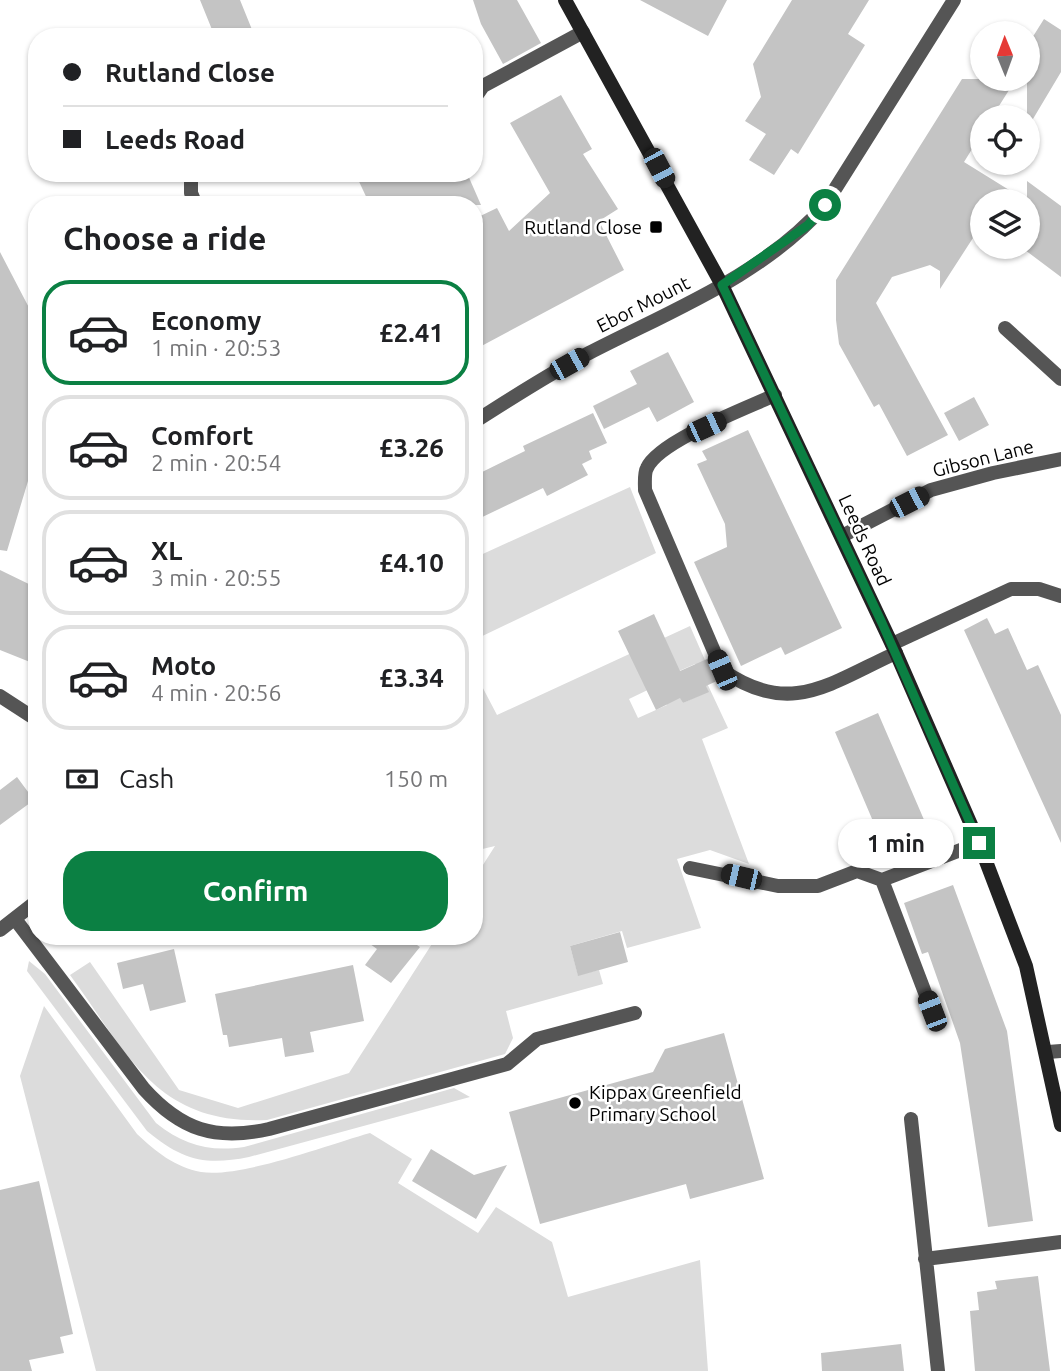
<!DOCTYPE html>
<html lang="en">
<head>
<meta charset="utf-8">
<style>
  :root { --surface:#fff; --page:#f2f2f2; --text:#202124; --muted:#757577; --line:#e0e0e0; --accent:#0b8043 }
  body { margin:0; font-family:Ubuntu,sans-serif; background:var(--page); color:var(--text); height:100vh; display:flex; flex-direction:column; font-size:26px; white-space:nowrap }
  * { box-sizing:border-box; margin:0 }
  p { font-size:23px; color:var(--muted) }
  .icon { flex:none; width:38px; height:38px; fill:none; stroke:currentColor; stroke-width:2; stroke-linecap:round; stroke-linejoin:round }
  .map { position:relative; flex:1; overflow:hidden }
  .details { position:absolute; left:28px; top:196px; width:455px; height:749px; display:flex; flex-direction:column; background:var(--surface); border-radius:28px; box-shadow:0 2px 5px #0004 }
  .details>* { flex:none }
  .banner { position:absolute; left:28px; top:28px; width:455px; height:154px; border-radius:28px; box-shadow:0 2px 5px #0004; display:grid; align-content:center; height:154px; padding:0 35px; background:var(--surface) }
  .needle { width:46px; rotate:359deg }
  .buttons { position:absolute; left:970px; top:21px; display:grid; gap:14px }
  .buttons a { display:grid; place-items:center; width:70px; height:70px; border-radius:50%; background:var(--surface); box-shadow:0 2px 5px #0004; font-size:35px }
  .end { position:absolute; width:32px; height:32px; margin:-16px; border:9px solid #0b8043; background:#fff; box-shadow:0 0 0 4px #fff }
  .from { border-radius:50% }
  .bubble { position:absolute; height:49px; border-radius:24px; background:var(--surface); box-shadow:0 2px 5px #0004; font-size:23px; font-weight:700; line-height:49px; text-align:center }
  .car { position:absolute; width:21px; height:42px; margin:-21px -10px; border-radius:9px; box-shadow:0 0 5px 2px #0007; background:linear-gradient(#222 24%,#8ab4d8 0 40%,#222 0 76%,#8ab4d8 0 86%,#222 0) }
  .banner b { display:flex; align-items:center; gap:24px; height:66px; font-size:26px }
  .banner b+b { border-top:2px solid var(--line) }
  .banner i { width:18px; height:18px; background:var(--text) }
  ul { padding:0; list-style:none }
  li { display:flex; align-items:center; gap:21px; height:105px; margin:0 14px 10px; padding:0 21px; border:4px solid var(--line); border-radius:28px }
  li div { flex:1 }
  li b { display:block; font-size:26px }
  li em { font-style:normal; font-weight:700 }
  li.current { border-color:var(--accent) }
  li>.icon { width:63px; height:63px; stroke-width:1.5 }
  h2 { padding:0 35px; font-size:32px; line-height:84px }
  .pay { display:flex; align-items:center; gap:18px; height:77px; padding:0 35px; font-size:26px }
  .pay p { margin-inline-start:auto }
  .button { display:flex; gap:14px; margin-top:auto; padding:14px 35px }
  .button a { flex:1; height:80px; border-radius:28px; background:var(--accent); color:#fff; font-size:28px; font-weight:700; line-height:80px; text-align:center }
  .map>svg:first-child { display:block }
  .green { fill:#dcdcdc; fill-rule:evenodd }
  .building { fill:#c4c4c4 }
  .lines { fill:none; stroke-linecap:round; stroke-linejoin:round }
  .service { stroke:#555; stroke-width:14 }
  .minor { stroke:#555; stroke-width:14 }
  .secondary { stroke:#222; stroke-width:14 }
  .route { stroke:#0b8043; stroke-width:9 }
  .poi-dot { fill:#000; stroke:#fff; stroke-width:2.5 }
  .labels { text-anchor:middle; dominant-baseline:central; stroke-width:5; stroke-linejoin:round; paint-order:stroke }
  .poi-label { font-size:19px; fill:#000; stroke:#fff; text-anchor:end }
  .street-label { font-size:19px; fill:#000; stroke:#fff }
</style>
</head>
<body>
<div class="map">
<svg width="1061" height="1371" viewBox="0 0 1061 1371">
  <rect width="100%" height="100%" fill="#fff"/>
  <path class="green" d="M630,487L656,553L474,640V558Z
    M690,626L712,676L706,681L728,728L702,739L749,864L710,850L677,859L701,928L627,948L622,931L570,946L578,975L599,970L603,984L506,1011L513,1038L505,1054L267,1120C156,1125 128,1054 70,975L90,962L179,1090L238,1108L349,1073L437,936H474V879L495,846L474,851V671L497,715ZM695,664L708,691L683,703L670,675ZM658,685L667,705L638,718L629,699Z
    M29,961L45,974L156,1123C184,1145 208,1152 244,1147L454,1088L470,1097L249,1157C205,1166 182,1160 147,1131L27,971Z
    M44,1006L137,1134C156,1152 175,1167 201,1172C242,1178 327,1145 370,1133L412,1159L398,1183L478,1233L496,1207L552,1242L568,1297L700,1260L708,1371H96L20,1076Z"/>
  <path class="building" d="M200,0H240L255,37H215Z
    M473,0H517L541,43L503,64L481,24Z
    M640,0H727L708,36Z
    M792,0H869L848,34L865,45L798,154L791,149L774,175L749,160L766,134L745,121L761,97L753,64Z
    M1044,19L1061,30V72L1027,129V46Z
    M962,79H1016L992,117H982V133L964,162L1027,201V181L1061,206V277L1021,247H1027V201H982V224L940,289V271L930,265L892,277L876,303L948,435L907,456L879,404L874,407L839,344L836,320V280Z
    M561,95L592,149L583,154L618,209L599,221L624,270L474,350V219L497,208L509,231L550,193L510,123Z
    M355,173H467L481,205H370Z
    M0,252L37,323V484L28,481L7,551L0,550Z
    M668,352L694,402L657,422L649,407L604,429L593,406L637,384L630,371Z
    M974,397L989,425L959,441L944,413Z
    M593,413L607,443L589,451L592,459L582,464L588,475L547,496L543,488L474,521V476L525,451L523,446Z
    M748,430L842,628L785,655L781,647L741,666L694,562L727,547L725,524L697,464L707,460L702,451Z
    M0,570L37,588V645L30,662L0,650Z
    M654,614L680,671L707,659L719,680L706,686L709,692L683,703L680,698L656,710L618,631Z
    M987,618L995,634L1008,628L1027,670L1038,665L1061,715V843L964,630Z
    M878,713L931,836L887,854L835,732Z
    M17,777L34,800L0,825V790Z
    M953,885L1007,1031L1033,1221L988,1227L960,1043L928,952L922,954L904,903Z
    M620,932L628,962L578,976L570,946Z
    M359,936H423L417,945L420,947L391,983L365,965L377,949Z
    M174,949L186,1002L150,1011L143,984L123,989L117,963Z
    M353,965L364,1021L310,1032L314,1052L285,1057L282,1038L229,1047L227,1035H223L215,994Z
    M724,1033L764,1179L690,1199L686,1184L540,1224L509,1112L653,1072L665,1049Z
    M431,1149L474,1175L507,1165L476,1219L412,1181Z
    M39,1181L73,1334L60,1337L64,1353L29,1360L32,1371H0V1190Z
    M1038,1276L1050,1371H975L970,1311L979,1310L977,1292L997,1289L995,1281Z
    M901,1344L904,1371H822L821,1353Z"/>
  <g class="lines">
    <path class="service" d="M474,99L483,86L583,32
      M1005,328L1061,379
      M775,395C747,408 659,441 647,468C644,473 645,483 645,490L722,670C790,718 830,683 896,653
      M892,644L1011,589H1039L1061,596
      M690,868L778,886H818L857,871L882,880L932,1011
      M882,880L979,843
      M15,919L144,1089C181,1130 215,1141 269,1129L507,1064L537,1039L635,1013
      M911,1119L938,1371
      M925,1259L1061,1242"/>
    <path class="minor" d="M191,173V193L196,205
      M474,422C512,398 550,373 589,353C670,311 764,275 825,205L954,0
      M842,536L931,490L993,473L1061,459
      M0,696L37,720
      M0,930L37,901
      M1048,1052L1061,1051"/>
    <path class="secondary" d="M565,0L722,285L896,653L979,843L1026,966L1061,1125"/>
  </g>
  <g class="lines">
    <path class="route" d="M825,205L808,225L722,285L882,623L979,843"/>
  </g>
  <g class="poi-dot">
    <rect x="649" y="220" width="14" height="14" rx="3.5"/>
    <circle cx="575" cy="1103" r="7"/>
  </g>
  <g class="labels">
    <g class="poi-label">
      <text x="642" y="227">Rutland Close</text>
      <text x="589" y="1092" text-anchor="start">Kippax Greenfield<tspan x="589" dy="22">Primary School</tspan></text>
    </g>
    <g class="street-label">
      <text transform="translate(643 304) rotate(-27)">Ebor Mount</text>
      <text transform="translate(983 458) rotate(-14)">Gibson Lane</text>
      <text transform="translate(865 540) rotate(65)">Leeds Road</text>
    </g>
  </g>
</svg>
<div class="buttons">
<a><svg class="needle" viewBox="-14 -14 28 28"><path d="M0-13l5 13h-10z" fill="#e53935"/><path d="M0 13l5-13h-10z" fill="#757577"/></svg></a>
<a><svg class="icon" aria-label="locate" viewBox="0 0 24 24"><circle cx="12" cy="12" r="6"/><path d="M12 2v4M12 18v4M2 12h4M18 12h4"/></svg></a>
<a><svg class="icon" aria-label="layers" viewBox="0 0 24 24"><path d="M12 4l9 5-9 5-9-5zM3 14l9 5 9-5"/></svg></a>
</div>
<i class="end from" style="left:825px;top:205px"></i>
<i class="end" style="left:979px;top:843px"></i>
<div class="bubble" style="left:838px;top:819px;width:116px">1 min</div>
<i class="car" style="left:659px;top:168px;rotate:152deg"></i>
<i class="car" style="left:569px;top:364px;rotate:61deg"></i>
<i class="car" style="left:706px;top:427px;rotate:65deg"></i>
<i class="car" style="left:909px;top:502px;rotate:63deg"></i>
<i class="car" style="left:722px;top:670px;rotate:337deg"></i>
<i class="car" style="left:741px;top:877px;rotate:283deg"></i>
<i class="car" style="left:932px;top:1011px;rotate:339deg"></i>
<div class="banner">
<b><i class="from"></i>Rutland Close</b>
<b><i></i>Leeds Road</b>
</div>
<section class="details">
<h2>Choose a ride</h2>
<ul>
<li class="current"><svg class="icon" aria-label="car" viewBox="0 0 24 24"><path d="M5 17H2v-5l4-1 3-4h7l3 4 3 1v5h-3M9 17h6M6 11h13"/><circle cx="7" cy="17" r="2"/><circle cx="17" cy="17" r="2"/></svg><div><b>Economy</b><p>1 min · 20:53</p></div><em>£2.41</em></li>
<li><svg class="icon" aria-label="car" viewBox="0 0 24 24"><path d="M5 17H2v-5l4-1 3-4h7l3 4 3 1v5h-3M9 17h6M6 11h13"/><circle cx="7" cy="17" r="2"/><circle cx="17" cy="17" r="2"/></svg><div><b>Comfort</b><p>2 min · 20:54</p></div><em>£3.26</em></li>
<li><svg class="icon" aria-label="car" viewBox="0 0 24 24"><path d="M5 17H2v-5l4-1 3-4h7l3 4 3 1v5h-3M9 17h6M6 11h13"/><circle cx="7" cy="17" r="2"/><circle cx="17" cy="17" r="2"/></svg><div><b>XL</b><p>3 min · 20:55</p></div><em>£4.10</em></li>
<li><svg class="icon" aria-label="car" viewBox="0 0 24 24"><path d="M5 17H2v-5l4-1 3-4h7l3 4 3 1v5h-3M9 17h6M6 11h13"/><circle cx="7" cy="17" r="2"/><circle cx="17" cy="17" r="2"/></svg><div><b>Moto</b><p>4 min · 20:56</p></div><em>£3.34</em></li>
</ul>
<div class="pay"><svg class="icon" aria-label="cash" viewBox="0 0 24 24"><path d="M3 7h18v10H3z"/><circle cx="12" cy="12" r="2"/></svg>Cash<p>150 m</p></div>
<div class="button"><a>Confirm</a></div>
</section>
</div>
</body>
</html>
